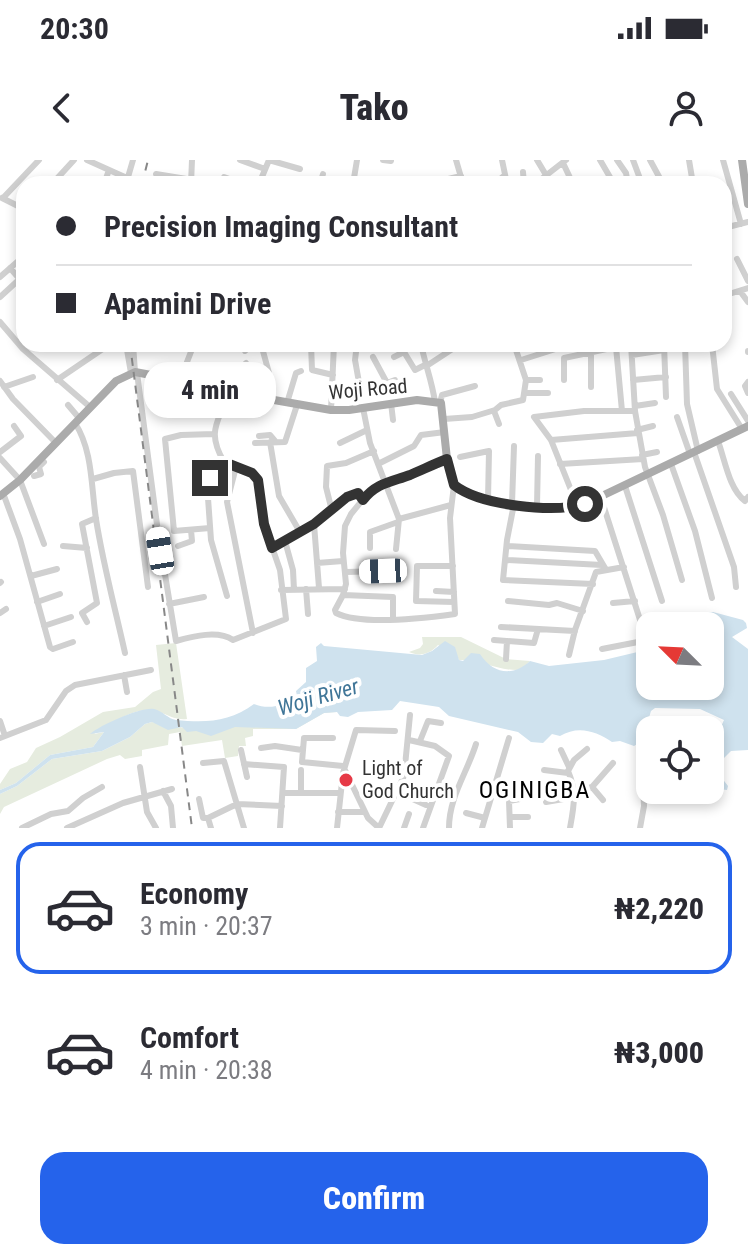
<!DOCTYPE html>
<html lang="en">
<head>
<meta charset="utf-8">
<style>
  :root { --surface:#fff; --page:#f2f2f3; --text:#2b2b33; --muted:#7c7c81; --line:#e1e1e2; --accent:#2563eb }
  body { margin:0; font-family:"Roboto Condensed",sans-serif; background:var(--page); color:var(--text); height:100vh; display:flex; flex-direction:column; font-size:30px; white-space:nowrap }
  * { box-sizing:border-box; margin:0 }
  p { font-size:26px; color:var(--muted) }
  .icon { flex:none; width:44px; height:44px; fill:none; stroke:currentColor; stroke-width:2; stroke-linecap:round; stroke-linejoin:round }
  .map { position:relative; height:668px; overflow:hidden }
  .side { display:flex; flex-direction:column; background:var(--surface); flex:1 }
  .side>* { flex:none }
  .banner { position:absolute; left:16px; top:16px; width:716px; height:176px; border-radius:24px; box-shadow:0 4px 12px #0003; display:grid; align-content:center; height:176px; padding:0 40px; background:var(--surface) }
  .needle { width:52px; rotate:294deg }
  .buttons { position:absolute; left:636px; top:452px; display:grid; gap:16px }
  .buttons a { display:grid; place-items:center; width:88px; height:88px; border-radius:16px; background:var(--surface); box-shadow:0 4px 12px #0003; font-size:40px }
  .end { position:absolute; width:36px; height:36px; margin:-18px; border:10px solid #333; background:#fff; box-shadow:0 0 0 4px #fff }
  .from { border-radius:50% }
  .bubble { position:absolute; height:56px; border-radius:24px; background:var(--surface); box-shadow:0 4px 12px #0003; font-size:26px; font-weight:800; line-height:56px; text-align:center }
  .car { position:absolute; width:24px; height:48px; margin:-24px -12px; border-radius:10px; box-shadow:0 0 6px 2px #0007; background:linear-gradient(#fff 24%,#345 0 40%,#fff 0 76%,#345 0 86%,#fff 0) }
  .banner b { display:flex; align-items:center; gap:28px; height:76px; font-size:30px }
  .banner b+b { border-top:2px solid var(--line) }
  .banner i { width:20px; height:20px; background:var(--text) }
  ul { padding:14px 0 0; list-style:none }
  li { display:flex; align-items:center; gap:24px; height:132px; margin:0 16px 12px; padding:0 24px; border:4px solid transparent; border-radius:24px }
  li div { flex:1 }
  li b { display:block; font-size:30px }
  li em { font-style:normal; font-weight:800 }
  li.selected { border-color:var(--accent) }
  li>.icon { width:72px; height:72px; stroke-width:1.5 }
  .primary-button { display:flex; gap:16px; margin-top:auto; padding:16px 40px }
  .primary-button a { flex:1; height:92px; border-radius:24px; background:var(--accent); color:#fff; font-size:32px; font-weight:800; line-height:92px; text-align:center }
  .status { display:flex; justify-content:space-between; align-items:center; height:56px; padding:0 40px; background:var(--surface); direction:ltr }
  .status svg { height:22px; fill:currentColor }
  header { display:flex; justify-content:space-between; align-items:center; height:104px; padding:0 40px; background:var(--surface); font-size:36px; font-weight:800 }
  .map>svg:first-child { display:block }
  .green { fill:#e6ecdf }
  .water { fill:#cfe2ee }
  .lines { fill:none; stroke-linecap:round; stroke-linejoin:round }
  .minor { stroke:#d0d0d0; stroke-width:6 }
  .major { stroke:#ababab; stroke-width:8 }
  .rail { stroke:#888; stroke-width:2; stroke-dasharray:8 6; stroke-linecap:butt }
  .route { stroke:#333; stroke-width:10 }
  .poi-dot { fill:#e63946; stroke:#fff; stroke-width:3 }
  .labels { text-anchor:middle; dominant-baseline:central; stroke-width:8; stroke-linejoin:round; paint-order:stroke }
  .street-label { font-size:20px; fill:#333; stroke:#fff }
  .poi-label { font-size:20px; fill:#333; stroke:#fff; text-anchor:start }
  .water-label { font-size:22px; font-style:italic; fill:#3f7597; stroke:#fff }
  .quarter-label { font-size:24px; letter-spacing:2px; fill:#000; stroke:#fff }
</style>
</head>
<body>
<div class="status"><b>20:30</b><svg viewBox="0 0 49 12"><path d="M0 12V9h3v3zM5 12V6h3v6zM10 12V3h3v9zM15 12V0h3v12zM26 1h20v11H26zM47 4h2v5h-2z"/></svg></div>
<header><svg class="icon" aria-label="back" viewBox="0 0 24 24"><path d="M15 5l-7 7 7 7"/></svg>Tako<svg class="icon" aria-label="person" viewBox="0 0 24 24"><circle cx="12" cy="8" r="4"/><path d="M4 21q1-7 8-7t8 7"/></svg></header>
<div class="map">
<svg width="748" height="668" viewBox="0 0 748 668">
  <rect width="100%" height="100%" fill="#fff"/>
  <path class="green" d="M422,477H461L506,499L530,501L520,510C498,511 479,499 459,500L457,496L438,485C430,494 420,497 409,492L420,488L423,484Z
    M176,483L187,559C171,561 163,550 149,550C132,549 108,565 94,574L104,572L93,587L50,595L16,623L0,630V624L10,609L27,602L36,588L60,577L103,552L135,547L153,532L161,529L156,485Z
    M308,551L337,552L324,553L296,569H253V576L245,578L246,586H239L238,596L225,598L222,580L182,586L180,572L169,574L168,585L142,590V596L125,599L120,595L107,599L4,647L0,654V634L17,626L52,599L102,591L130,577L145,564L152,562L175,567L219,569Z"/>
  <path class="water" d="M693,452H713L743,460L746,463L747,468L732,477L748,489V590L731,591L723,599L721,617L728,626L727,630L719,629L715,580L724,560L700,549L655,548L651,551L642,581L634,586L620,581L612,582C596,571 578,565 560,576L552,574L543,583L531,582L518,572L449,556L439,547L400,541L392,550L358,552L348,557L340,556L337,552L324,553L296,569L235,567L211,576L196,571L187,572L182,567L168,570L152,562L145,564L130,577L102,591L52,599L17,626L0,634V630L16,623L50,595L93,587L104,572L90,574C101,565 140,547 154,549C163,551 168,559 176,560C206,563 230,562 254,544C269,550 284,546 297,536L296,531L306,522V508L317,501L316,487L321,483L324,486L422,495L432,491L445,481L455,487L459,500L463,501L471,493L480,494C493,514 513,517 530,501L549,506L604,500L650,489V526H710V466H667L671,461Z"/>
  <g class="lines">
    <path class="minor" d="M87,0L127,18
      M240,0L265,9
      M383,0L391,1
      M456,0L463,24
      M502,0L507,24
      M537,0L546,15
      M600,0L614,24
      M617,0L626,13L628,24
      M633,0L642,24
      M650,0L663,24
      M689,0L693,24
      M723,0L741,64
      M563,3L573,24
      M523,12L524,24
      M156,14L217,24
      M224,17L243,24
      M425,20L440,21L461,16
      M261,21L273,24
      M52,24L74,0
      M104,24L109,10
      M126,24L133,0
      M191,24L192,0
      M259,24L269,0L300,9
      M320,24L323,14
      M353,24L357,0
      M494,24L505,15
      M535,24L566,0
      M2,38L24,49
      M3,38L39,0
      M724,68L748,62
      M737,99L748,121
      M10,108L24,124
      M0,117L24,96
      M724,124L729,134L748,128
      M740,131L748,142
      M0,137L24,115
      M0,162L23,189L90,247
      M126,184L131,213
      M133,184L135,212
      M242,184L245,191
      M311,184L312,210L333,215
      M357,184L355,200L360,228
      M421,184C425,204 432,221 435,242
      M631,184L635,251L645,307L663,355L682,420
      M664,184L666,237
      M685,184L687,244L698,291
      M712,184L717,229L742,269
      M133,185L151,187L162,185
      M616,187L622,251
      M591,191V227
      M748,192V191
      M632,195L664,190
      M373,197L387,223L395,220
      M394,197L404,192L415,210L427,204
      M521,200L565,186
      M246,203L254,217
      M428,205L460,184
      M137,213L158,372L176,481C194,476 218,470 233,480L286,459L280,410L264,364L257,318L252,313L224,302C203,266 224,259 229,226
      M57,220L110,184
      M180,220L194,184
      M526,220H540
      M564,220V198L616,187
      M633,220L666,217
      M0,221L13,239L56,283
      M748,222L745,226L748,233
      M199,224L196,238L220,253
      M4,227L33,217
      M238,230L252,218L269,213L261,184
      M525,233H548
      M731,234L748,261
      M287,243L296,213L301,211
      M391,243L393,260
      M440,243L442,235L475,226
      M68,245L79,258
      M635,246L655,243
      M363,248L370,283L399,359
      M331,250L334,184
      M494,251L499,264
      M677,257L690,294
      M444,259L472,257L495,250L501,245L523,240L526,220L514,184
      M75,263C93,291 91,327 96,359C103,404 115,448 125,493
      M637,270L653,266
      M259,276L270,275L275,281
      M551,280L638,273
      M718,281C725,300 729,329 745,341L748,337
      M270,282L279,336L300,372
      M255,283L285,282L297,245
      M340,283L367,270
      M0,292L21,276L14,266
      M694,292L734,407L736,427
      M642,295L657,292
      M460,297L489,291L488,340
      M0,298L20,320L44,384
      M447,299L412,314L385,322L369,332L351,354L345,366L343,393L346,424L343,435L335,450L336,453C362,466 426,458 455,454L450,358L454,325
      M224,302L207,324L211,380L227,436
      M378,304L414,286L421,275L445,272
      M560,304L643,299
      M671,304L695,371L712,438
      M236,307L227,342L253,473
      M34,316L41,314L39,307L44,302
      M93,319L114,313L133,311L148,427
      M625,326L662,441
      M3,333L20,379L50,487L53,489L73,482
      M601,338L642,466L644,485
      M512,344L514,286
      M514,344L507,380L503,420L593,424
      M537,346L538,296
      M573,347L571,330L551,280L534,257L584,251H635
      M332,351L326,327L327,306L346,303L374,291
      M399,359L451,345
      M314,364L319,428
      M210,368L174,371L165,279L181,275L214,274
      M285,381L293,410L294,430
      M63,386L87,388
      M178,386L192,381L191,370
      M508,386L595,391L605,408
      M272,388L314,364L347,337L358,333L363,340
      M370,388V372L398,362
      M396,389L399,359
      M507,400L602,405
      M317,403L343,401
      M453,406H417L416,441L454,442
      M346,412L383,411
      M31,416L57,409
      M0,423L1,422
      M306,429L308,454
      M281,430L345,429
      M436,431L454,432
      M343,435L393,437V458
      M508,441L549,445L557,443L583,451
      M37,442L60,434
      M613,443L635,441
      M169,444L204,437
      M0,453L6,449
      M87,462L82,453L97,443L82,364L96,358
      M44,466L71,457
      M501,467L575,471
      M494,480L534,483L538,469
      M602,489L643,481
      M569,495L575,470L596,412L624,407
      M506,499L507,481
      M124,515L127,532
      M0,561L5,576
      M0,578L46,560L66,531L75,525L151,510
      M333,578H304L302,602L343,606L368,658L379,668
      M409,580L435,586L449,596L423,668
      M420,581L428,561L441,563
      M261,588L275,586L302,590
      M241,590L247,617
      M561,590L569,607
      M203,603L224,601L244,668
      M244,604L284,607L280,668
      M140,607L147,652L156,668
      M544,610L568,613
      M592,627L603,640
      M163,631L171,646L173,668
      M397,632L426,645
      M575,632L592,627L613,603
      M283,633H340
      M301,633V610
      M199,639L203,658H208L211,668
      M546,642L575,637
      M338,652H365
      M466,653L485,658
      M510,657H528
      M208,658L237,644L282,646
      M22,668L51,654L68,651L83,638L102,627
      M67,668L123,643L172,629
      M337,668L343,613L356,570L395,571
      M379,668L404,616L410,555
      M404,668L409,654
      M449,668C449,637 467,613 476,584
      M482,668L509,578
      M510,668L509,641L520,639L526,628
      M570,668C574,646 577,632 568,611L574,600L587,589
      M640,668L644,646L643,625"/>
    <path class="major" d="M742,0L748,44
      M0,336L20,320L116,221L135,212L199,224L221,223L257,237L331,250H349L417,240L441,243L447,299L454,325C481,346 553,353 585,344L748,266"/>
    <path class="rail" d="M142,24L148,0
      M130,184L192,668"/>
  </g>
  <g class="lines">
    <path class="route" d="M210,318L224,302L252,313L258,320L264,364L272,388L314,364L347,337L358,333L363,340C376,323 391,322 410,315C422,310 434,304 447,299L454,325C481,346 553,353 585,344"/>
  </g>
  <circle class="poi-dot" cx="346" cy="620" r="8"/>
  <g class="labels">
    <g class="street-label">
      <text transform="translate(368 229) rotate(-5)">Woji Road</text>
    </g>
    <g class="poi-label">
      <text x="362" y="608">Light of<tspan x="362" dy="23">God Church</tspan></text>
    </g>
    <g class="water-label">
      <text transform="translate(318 537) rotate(-16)">Woji River</text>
    </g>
    <g class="quarter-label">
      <text x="535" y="630">OGINIGBA</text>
    </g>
  </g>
</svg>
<div class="buttons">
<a><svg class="needle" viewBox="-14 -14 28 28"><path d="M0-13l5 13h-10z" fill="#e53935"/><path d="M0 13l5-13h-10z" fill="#7c7c81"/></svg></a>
<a><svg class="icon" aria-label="locate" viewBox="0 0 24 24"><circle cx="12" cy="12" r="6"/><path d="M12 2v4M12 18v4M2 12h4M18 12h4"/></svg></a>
</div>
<i class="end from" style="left:585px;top:344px"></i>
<i class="end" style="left:210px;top:318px"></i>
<div class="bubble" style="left:144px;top:202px;width:132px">4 min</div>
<i class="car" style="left:160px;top:391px;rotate:351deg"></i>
<i class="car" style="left:383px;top:411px;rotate:268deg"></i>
<div class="banner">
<b><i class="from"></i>Precision Imaging Consultant</b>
<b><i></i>Apamini Drive</b>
</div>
</div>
<section class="side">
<ul>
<li class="selected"><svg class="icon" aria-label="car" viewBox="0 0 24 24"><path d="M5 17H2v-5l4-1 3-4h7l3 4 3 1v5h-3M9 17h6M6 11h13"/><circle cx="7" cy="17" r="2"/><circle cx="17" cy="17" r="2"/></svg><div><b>Economy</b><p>3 min · 20:37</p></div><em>₦2,220</em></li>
<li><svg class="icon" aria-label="car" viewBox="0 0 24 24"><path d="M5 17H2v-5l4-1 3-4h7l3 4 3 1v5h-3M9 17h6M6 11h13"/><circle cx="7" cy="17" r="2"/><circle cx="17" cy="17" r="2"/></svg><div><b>Comfort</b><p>4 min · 20:38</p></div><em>₦3,000</em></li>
</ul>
<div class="primary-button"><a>Confirm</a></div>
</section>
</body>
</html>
